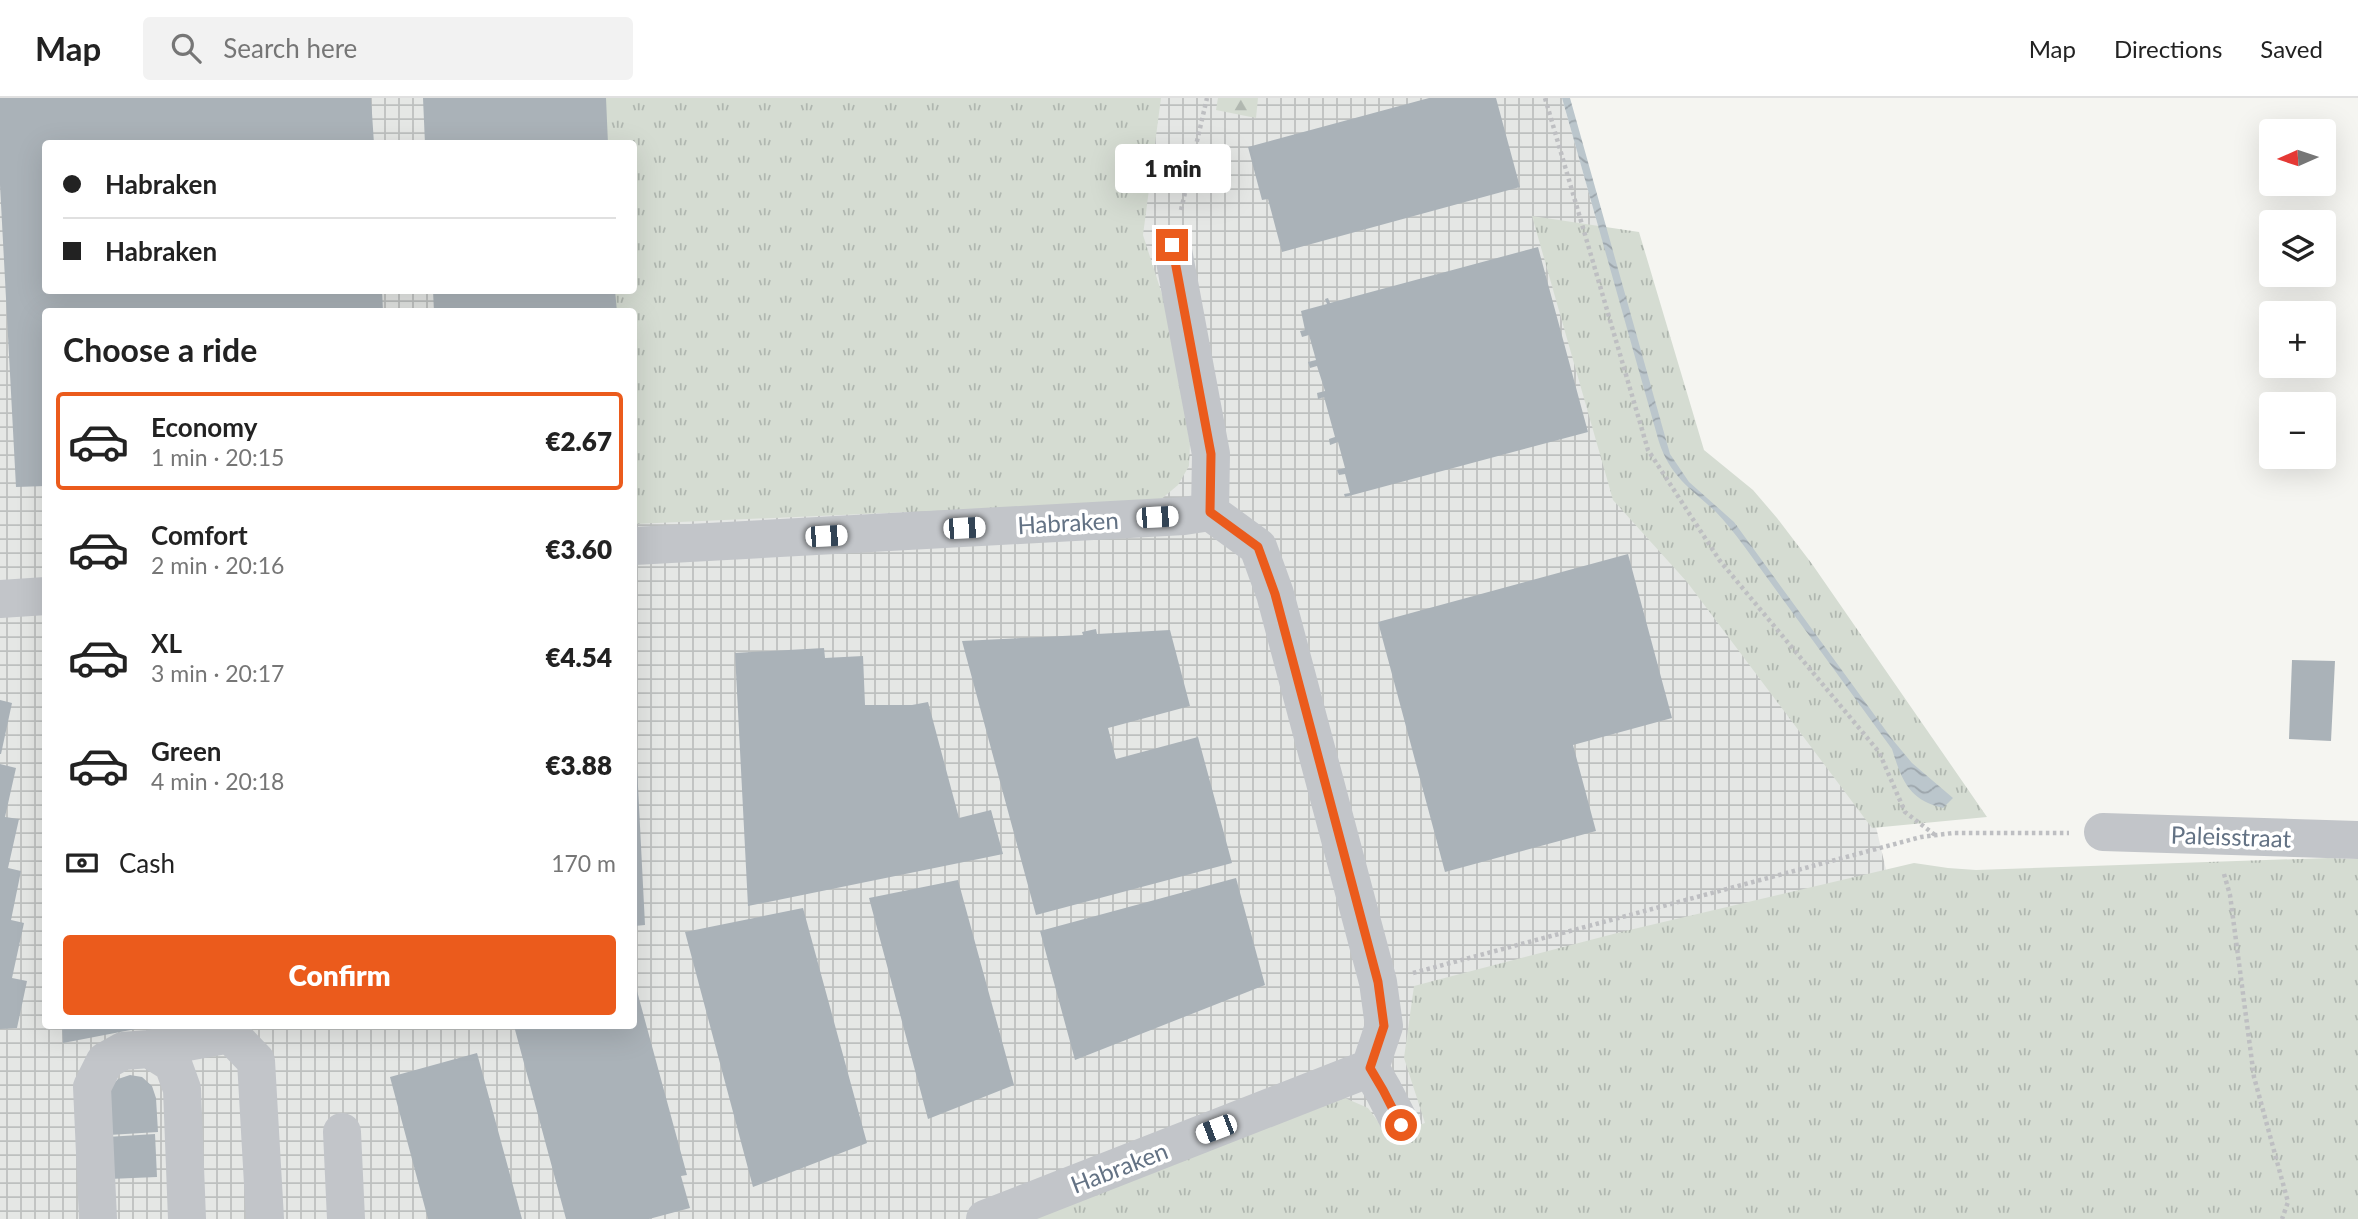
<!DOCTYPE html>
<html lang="en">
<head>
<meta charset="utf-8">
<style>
  :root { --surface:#fff; --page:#f2f2f2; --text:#222; --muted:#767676; --line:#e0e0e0; --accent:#eb5b1c }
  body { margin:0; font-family:Lato,sans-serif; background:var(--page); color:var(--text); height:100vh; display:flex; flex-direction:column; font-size:26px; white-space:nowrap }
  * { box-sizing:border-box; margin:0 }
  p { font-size:23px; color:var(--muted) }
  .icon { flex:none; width:38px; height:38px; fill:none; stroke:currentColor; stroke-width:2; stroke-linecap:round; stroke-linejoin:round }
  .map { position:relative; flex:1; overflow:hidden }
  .sheet { position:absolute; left:42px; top:210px; width:595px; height:721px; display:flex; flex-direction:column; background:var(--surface); border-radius:7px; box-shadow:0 7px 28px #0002 }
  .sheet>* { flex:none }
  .guide { position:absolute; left:42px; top:42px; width:595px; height:154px; border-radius:7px; box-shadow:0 7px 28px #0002; display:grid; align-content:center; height:154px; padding:0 21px; background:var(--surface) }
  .needle { width:46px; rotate:267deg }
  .buttons { position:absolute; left:2259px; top:21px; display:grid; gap:14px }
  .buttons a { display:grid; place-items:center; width:77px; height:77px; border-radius:7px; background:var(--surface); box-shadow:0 7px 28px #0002; font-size:35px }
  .end { position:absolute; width:32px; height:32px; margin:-16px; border:9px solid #eb5b1c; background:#fff; box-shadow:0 0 0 4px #fff }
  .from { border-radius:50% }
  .bubble { position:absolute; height:49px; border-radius:7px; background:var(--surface); box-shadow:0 7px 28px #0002; font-size:23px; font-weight:800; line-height:49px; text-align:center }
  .car { position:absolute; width:21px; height:42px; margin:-21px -10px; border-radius:9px; box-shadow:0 0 5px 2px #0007; background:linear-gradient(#fff 24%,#345 0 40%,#fff 0 76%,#345 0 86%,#fff 0) }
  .guide b { display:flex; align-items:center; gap:24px; height:66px; font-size:26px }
  .guide b+b { border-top:2px solid var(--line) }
  .guide i { width:18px; height:18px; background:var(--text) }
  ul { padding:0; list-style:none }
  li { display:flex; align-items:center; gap:21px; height:98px; margin:0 14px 10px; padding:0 7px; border:4px solid transparent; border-radius:7px }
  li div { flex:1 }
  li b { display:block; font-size:26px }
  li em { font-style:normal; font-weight:800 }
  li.current { border-color:var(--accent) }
  li>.icon { width:63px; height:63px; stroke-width:1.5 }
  h2 { padding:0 21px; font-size:32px; line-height:84px }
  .pay { display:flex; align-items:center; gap:18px; height:77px; padding:0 21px; font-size:26px }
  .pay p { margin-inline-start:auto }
  .action { display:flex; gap:14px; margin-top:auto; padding:14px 21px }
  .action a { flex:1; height:80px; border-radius:7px; background:var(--accent); color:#fff; font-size:28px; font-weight:800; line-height:80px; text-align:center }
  header { display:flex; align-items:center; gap:42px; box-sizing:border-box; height:98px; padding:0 35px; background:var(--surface); border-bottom:2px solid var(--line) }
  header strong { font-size:33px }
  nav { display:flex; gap:38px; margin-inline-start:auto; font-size:24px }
  .search { width:490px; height:63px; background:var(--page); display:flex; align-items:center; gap:18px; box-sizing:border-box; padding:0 24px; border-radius:7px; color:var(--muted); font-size:26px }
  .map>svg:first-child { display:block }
  .industrial { fill:url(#industrial-grid); fill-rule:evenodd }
  .grass { fill:url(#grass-tufts) }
  .forest { fill:url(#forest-firs) }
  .water { fill:url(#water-waves) }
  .building { fill:#aab2b8 }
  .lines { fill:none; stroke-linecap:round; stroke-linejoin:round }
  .path { stroke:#bebfc2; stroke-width:4.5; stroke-dasharray:3.5 3.5; stroke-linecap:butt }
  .minor { stroke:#c2c5c9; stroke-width:38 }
  .route { stroke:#eb5b1c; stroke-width:9 }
  .labels { text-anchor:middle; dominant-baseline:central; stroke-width:7; stroke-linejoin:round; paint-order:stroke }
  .street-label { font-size:24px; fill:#637284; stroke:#fff }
</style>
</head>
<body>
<header>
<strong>Map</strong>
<div class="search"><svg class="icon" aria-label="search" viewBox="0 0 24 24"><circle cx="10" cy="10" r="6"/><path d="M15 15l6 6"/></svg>Search here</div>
<nav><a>Map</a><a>Directions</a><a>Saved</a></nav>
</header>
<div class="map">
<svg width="2358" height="1121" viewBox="0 0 2358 1121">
  <defs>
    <pattern id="industrial-grid" width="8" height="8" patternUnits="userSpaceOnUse" patternTransform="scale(1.75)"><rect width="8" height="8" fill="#e5e7e5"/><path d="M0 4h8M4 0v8" fill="none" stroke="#bdc0bf"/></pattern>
    <pattern id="grass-tufts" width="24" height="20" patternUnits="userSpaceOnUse" patternTransform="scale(1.75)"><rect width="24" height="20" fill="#d5dcd2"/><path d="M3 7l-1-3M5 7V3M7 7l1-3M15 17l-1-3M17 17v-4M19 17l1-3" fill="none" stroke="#b0b7b0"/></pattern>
    <pattern id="forest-firs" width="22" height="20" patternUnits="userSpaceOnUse" patternTransform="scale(1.75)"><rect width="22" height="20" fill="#d5dcd2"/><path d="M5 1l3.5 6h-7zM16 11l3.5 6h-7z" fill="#b0b7b0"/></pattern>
    <pattern id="water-waves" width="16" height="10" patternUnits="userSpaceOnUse" patternTransform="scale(1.75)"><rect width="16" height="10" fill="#bbc6cc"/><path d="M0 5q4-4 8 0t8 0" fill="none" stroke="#9ca5ab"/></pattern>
  </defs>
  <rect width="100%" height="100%" fill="#f5f5f1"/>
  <path class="industrial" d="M0,0H1562L1663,356L1856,643L1945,1025L1641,1121H0ZM46,46H634V192H46ZM46,214H634V928H46Z"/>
  <path class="grass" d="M593,0H1161L1143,137L1168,215L1190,346L1189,368L1178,387L1159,403L634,426V214L612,213L610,193L634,192V46L597,45Z
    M1532,118L1639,134L1704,352L1753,392L1777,420L1812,466L1987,719L1872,730L1687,484L1613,402Z
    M2328,760L2358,761V1121H1028L1345,1000L1368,1010L1388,1037L1425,1025L1404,960L1414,888L1621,834L1914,765L1948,770L1976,772Z"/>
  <path class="forest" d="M1218,0H1258L1256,20L1216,12Z"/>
  <path class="water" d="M1562,0H1570L1670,356L1689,384L1734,424L1892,641L1912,665L1953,700L1943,710C1909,702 1902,683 1892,651L1744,448C1735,436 1726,424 1715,413C1690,390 1670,378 1659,344Z"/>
  <path class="building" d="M0,0H371L374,46H46V192H382L383,214H46V388L16,389L0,87Z
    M423,0H606L608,46H425Z
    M1429,0H1496L1520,89L1282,154L1268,101L1262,102L1248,49Z
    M1538,149L1588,334L1345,399L1344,396L1350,395L1345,376L1339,377L1337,372L1345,370L1338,344L1330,347L1329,341L1335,339L1324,299L1318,301L1317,295L1325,293L1317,268L1310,270L1308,264L1316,262L1309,237L1302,239L1300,233L1305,232L1301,213L1327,206L1325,201L1328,200L1330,205Z
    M433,192H615L617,214H434Z
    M1628,456L1672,620L1573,647L1596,733L1445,774L1378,524Z
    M1096,531L1097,536L1170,532L1190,608L1108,630L1116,661L1198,639L1232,765L1036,817L962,543L1083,537L1082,534Z
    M824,550L825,560L863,558L865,607H912L928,604L959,720L991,712L1003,756L748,808L735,555Z
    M2292,562L2335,563L2331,643L2289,641Z
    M0,602L12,605L1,656H0Z
    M634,649H636L645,827L634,828Z
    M0,666L16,670L5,719L19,721L8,770L21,773L11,822L24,825L12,880L27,883L17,930L0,931Z
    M1236,780L1265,887L1075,962L1040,833Z
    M958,782L1014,987L928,1021L869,800Z
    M803,810L867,1045L753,1089L685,834Z
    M634,882L687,1077L681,1078L690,1110L649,1121H566L514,928H634Z
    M62,928H146V929L63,945Z
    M477,955L522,1121H428L390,979Z
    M130,977L142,979L152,988L156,1000L158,1034L109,1037L110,990L118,981Z
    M155,1036L157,1079L109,1081L107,1039Z"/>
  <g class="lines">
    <path class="path" d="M1545,0L1648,352L1720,463L1879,654L1905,714L1935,737
      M1181,112L1207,0
      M2224,776L2230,797L2254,979L2288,1104L2282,1121
      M1413,875L1921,739L1953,735H2069"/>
    <path class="minor" d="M1172,147L1211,356L1210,414
      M634,448L1184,418L1210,414L1258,449L1275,496L1378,884L1384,928L1370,970L985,1121
      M0,501L46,498
      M2103,734L2358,742
      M149,951L173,966L182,991L187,1121
      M1370,970L1383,992L1401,1027
      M342,1034L346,1121
      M98,1121L92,989L105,963L123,953L149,951L230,936L256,963L265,1121"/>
  </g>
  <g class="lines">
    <path class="route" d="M1172,147L1211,356L1210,414L1258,449L1275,496L1378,884L1384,928L1370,970L1383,992L1401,1027"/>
  </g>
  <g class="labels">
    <g class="street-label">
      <text transform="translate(1068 424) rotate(-3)">Habraken</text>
      <text transform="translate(2231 738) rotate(2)">Paleisstraat</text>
      <text transform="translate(1119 1069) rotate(-21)">Habraken</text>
    </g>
  </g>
</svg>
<div class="buttons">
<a><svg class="needle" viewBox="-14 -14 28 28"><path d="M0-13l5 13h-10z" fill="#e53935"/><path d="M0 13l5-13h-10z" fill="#767676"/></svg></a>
<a><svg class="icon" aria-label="layers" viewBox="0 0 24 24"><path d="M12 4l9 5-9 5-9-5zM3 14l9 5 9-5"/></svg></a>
<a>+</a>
<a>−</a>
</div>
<i class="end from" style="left:1401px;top:1027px"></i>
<i class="end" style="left:1172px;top:147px"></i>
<div class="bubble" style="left:1115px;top:46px;width:116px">1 min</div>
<i class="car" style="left:1157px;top:419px;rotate:87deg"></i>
<i class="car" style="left:964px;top:430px;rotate:87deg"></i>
<i class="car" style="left:826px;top:438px;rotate:87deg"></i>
<i class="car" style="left:1216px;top:1031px;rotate:249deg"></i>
<div class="guide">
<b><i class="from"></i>Habraken</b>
<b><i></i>Habraken</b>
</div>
<section class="sheet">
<h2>Choose a ride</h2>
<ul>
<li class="current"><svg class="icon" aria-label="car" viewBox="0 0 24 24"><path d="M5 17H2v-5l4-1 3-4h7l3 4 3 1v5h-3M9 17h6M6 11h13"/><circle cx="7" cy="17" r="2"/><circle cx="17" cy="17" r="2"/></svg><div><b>Economy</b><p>1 min · 20:15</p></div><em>€2.67</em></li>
<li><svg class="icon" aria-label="car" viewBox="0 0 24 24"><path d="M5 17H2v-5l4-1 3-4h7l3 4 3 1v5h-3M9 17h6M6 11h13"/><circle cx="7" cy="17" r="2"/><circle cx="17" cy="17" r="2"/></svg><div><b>Comfort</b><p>2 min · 20:16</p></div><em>€3.60</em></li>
<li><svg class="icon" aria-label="car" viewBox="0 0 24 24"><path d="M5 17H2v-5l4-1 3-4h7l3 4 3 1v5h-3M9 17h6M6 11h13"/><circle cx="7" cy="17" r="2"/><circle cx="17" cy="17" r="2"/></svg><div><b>XL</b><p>3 min · 20:17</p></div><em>€4.54</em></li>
<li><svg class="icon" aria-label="car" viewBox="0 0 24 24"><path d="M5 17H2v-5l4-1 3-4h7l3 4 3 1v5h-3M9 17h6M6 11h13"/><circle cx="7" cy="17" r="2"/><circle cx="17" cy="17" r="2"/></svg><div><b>Green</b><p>4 min · 20:18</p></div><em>€3.88</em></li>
</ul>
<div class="pay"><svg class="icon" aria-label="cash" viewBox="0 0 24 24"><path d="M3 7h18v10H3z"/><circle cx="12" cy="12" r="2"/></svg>Cash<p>170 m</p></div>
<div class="action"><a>Confirm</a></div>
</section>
</div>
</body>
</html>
